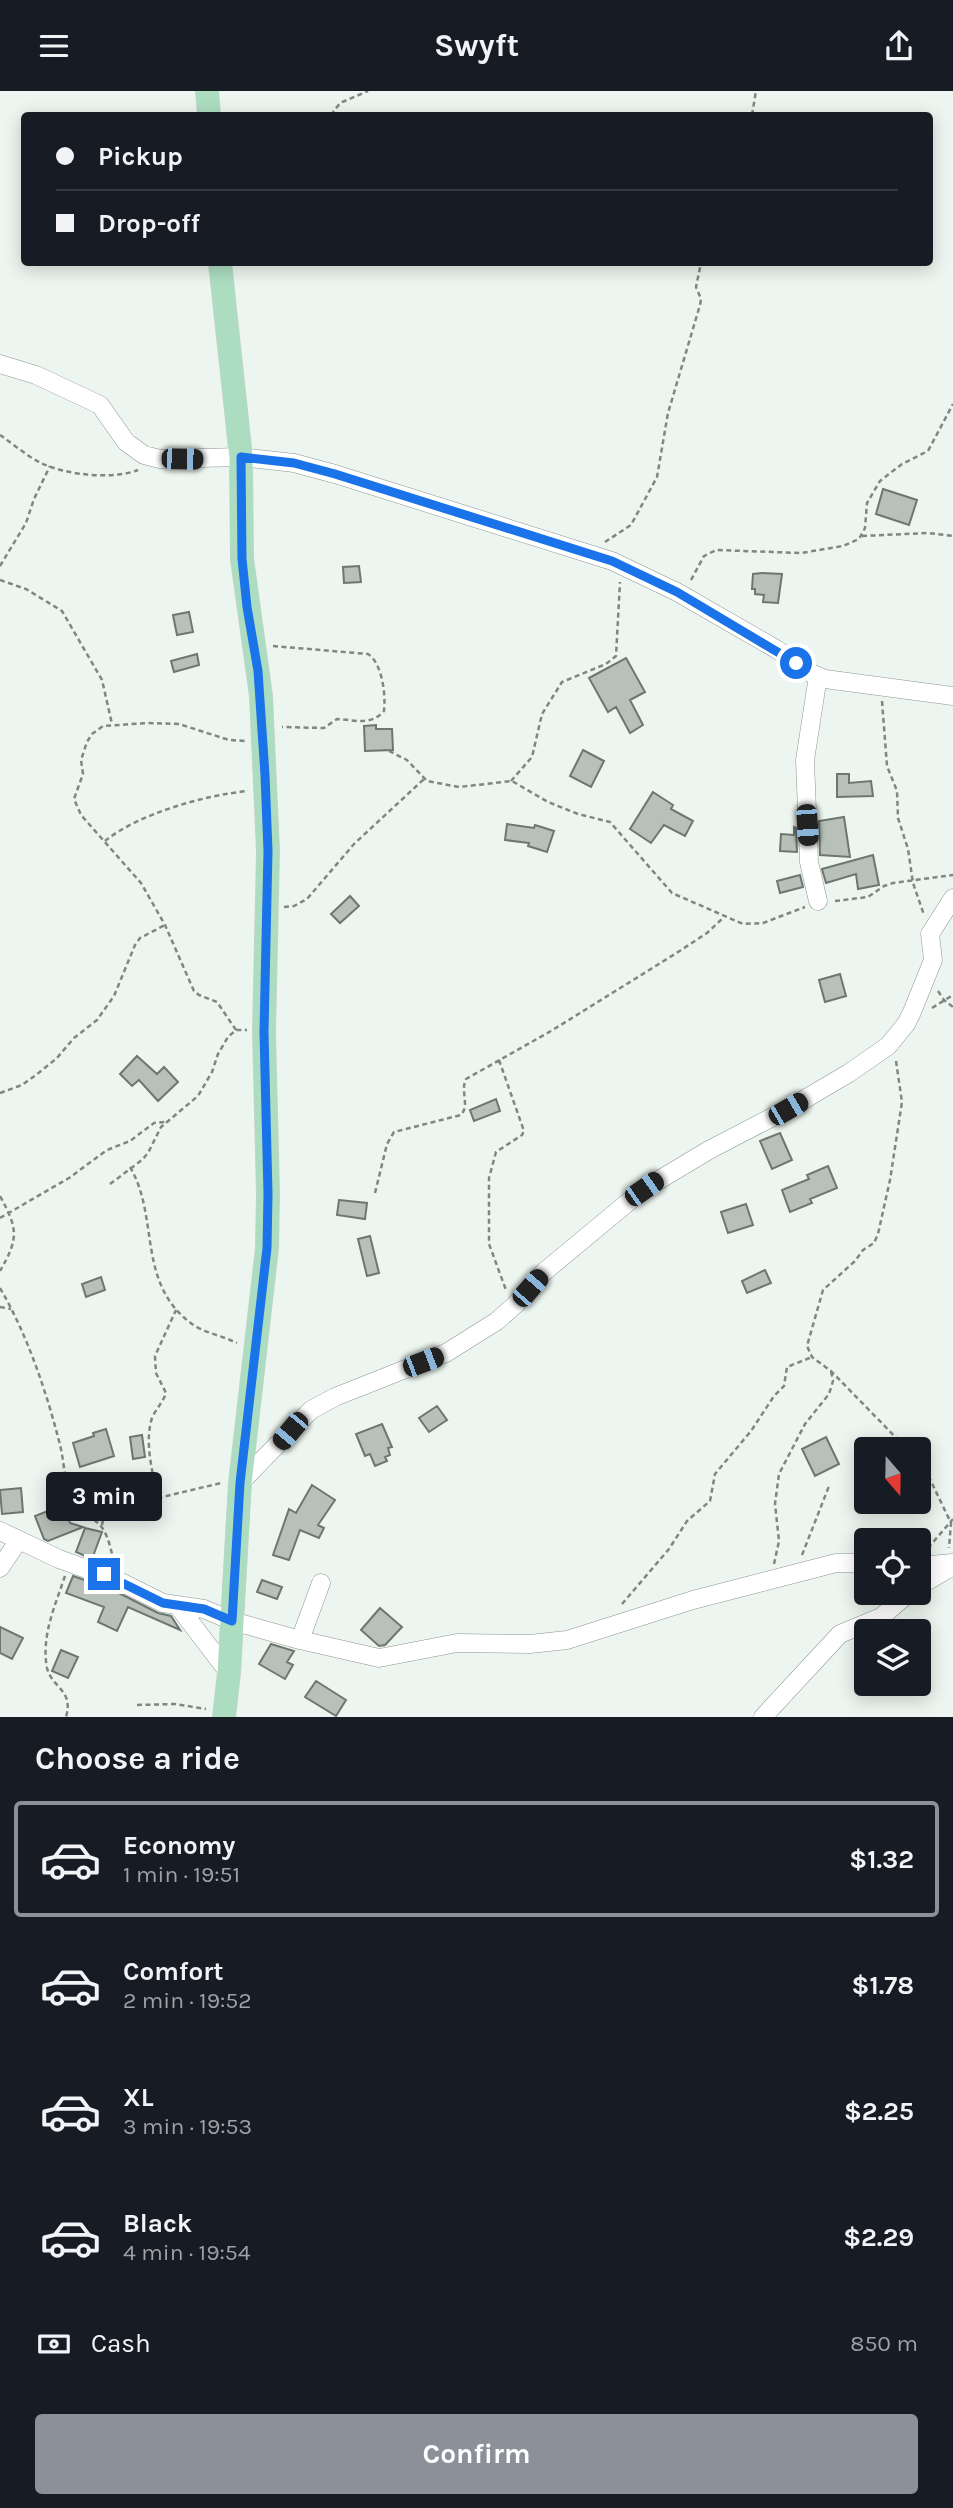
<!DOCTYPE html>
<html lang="en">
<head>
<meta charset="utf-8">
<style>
  :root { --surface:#171b24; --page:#242831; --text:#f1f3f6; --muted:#9ea1a6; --line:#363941; --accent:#8c9099 }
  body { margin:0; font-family:Karla,sans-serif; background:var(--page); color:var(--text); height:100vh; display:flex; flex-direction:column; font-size:26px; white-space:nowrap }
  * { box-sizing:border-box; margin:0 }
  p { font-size:23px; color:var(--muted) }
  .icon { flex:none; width:38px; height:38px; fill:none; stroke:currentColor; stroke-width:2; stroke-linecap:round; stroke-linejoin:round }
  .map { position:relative; height:1626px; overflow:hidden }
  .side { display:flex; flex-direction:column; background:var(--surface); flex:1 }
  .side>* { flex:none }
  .top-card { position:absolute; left:21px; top:21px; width:912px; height:154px; border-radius:7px; box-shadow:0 4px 18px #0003; display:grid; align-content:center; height:154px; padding:0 35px; background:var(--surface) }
  .needle { width:46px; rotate:160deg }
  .controls { position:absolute; left:854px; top:1346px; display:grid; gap:14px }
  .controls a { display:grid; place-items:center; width:77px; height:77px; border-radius:7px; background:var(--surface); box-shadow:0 4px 18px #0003; font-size:35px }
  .end { position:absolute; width:32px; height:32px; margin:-16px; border:9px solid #1a73e8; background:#fff; box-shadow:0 0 0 4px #fff }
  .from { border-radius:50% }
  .bubble { position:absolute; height:49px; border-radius:7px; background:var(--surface); box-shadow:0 4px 18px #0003; font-size:23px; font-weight:700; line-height:49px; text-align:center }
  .car { position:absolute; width:21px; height:42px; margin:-21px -10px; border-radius:9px; box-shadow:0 0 5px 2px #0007; background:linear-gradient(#222 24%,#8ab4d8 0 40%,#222 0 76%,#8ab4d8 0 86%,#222 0) }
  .top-card b { display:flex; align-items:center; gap:24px; height:66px; font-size:26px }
  .top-card b+b { border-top:2px solid var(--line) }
  .top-card i { width:18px; height:18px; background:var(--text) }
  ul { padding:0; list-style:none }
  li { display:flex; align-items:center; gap:21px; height:116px; margin:0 14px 10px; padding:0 21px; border:4px solid transparent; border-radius:7px }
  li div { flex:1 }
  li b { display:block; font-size:26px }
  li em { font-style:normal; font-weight:700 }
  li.on { border-color:var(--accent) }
  li>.icon { width:63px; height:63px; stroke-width:1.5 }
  h2 { padding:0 35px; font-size:32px; line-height:84px }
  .pay { display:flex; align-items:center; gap:18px; height:77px; padding:0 35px; font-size:26px }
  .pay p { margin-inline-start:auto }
  .button { display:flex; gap:14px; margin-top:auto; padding:14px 35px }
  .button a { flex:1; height:80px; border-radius:7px; background:var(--accent); color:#fff; font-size:28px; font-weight:700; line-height:80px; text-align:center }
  header { display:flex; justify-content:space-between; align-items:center; height:91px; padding:0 35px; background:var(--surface); font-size:32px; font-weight:700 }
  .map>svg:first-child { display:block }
  .building { fill:#b8c0ba; stroke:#6e7670; stroke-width:2 }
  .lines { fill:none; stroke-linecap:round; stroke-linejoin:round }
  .minor-casing { stroke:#8e9690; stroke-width:19 }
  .major-casing { stroke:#d1d2d2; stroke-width:24 }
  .path { stroke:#808682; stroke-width:2.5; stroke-dasharray:5 3.5; stroke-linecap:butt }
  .minor { stroke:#fff; stroke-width:18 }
  .major { stroke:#adddc0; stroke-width:23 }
  .route { stroke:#1a73e8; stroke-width:9 }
</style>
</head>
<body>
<header><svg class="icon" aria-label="menu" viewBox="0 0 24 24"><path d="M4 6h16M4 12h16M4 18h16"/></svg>Swyft<svg class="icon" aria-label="share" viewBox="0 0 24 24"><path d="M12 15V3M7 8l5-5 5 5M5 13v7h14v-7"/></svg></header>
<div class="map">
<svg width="953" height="1626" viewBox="0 0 953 1626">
  <rect width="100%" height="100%" fill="#ecf5ef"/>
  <path class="building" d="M883,398L917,409L909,434L876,423Z
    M359,475L361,491L344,492L343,476Z
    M762,482L782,483L778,512L763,511L764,504L755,503V498H752L753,483Z
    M189,521L193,541L177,544L173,524Z
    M197,563L199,574L174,581L171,570Z
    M626,567L645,601L630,609L643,634L630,642L616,616L608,621L589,587Z
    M376,634V638H392L393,659L365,660L364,635Z
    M583,659L604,670L591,696L570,685Z
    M837,683H849V692L871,690L873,705L837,706Z
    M653,701L673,714L671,718L693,730L685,745L664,734L651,752L630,738Z
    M844,726L850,766L820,764L819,730Z
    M507,733L534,737L535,734L554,740L547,761L528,755L529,752L505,749Z
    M794,736L796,737L797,761L780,760L781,743L794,744Z
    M873,764L879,794L858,798L856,783L826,792L822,778Z
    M800,784L803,796L780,802L777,790Z
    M350,805L359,815L340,832L331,823Z
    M840,883L846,905L825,911L819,889Z
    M137,965L157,983L164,976L178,991L158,1010L139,989L132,995L120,983Z
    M496,1008L500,1020L474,1030L470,1019Z
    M780,1042L792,1069L772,1078L760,1050Z
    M828,1075L837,1097L810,1108L812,1112L790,1121L782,1099L809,1088L807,1084Z
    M339,1109L367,1112L365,1128L337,1124Z
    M746,1113L753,1134L728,1142L721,1121Z
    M370,1145L379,1182L367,1185L358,1148Z
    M765,1179L771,1192L747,1202L742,1190Z
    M101,1186L105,1199L86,1206L82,1193Z
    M437,1315L447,1329L429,1341L419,1327Z
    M382,1333L392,1356L388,1357L390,1364L385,1366L387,1370L375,1375L370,1363L365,1365L356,1343Z
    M106,1338L114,1365L80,1376L73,1352L94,1345L93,1342Z
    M142,1344L145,1366L133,1368L130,1346Z
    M826,1346L839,1373L815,1385L802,1358Z
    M312,1394L335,1409L318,1434L324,1437L319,1447L300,1439L289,1469L273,1464L289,1418L296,1422Z
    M21,1397L23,1421L2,1423L0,1399Z
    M63,1414L70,1432L83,1436L48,1450L44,1448L35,1425Z
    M85,1437L102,1441L92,1468L76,1461Z
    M73,1485L113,1499L158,1522L171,1525L180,1539L128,1516L117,1540L98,1531L104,1516L66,1502Z
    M262,1489L282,1496L277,1508L257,1501Z
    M380,1517L402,1536L385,1554L379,1555L361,1539Z
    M0,1536L23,1547L12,1568L0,1562Z
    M271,1553L294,1560L287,1571L293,1574L285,1588L259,1573Z
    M61,1559L78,1566L68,1587L52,1580Z
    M316,1590L346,1609L336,1625L305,1606Z"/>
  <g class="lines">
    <g class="minor-casing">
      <path id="minor" d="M0,273L36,284L100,314L126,351L144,364L160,368L241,366L294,372L335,383L612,470L677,501L776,558L811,582L825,588L953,605
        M818,585L805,669L809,771L818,810
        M240,1392L311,1319L335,1306L446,1262L497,1230L516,1213L544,1181L644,1098L709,1059L788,1018L849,982L888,955L906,933L912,921L933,869L930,843L953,807
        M0,1440L59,1468L117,1489L163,1512L204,1518L232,1530L300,1549L379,1567L457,1552L530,1553L567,1549L693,1509L836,1472H866
        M919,1475L953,1472
        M0,1477L19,1449
        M919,1495L953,1475
        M178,1515L229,1582
        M300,1549L321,1492
        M763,1626L840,1543L881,1526L909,1502"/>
    </g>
    <g class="major-casing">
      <path id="major" d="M207,0L209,24
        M220,172L241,366L242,468L261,605L268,760L264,941L268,1103L267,1157L240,1392L229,1582L224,1626"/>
    </g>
    <path class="path" d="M331,24L340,12L368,0
      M752,24L756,0
      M0,344C13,353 27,365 41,372C66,384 113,389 138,379
      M862,445L928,442L953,445
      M605,451L631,434L657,386L668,322L700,214L701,208L696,196L701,172
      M0,475L26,432L34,408L50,375
      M0,489L26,498L62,520L102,589L112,633
      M691,489L704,465L716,459L801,462L843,455L859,448L865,437L867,412L880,390L902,373L928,360L953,313
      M273,555L368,563C382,572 386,603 384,620C371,635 354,629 337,628L324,637L282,636
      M882,610L887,675L897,700L898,727L908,758L913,792L924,824
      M389,660L407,669L427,690L459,696L512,690L548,711L578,723L610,731L672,802L743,833L763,832L805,816
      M511,690L532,666L542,623L562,591L606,573L616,565L620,491
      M105,750C138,723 205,704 248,700
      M835,810L868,806L884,795L893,792L953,784
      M284,816L294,815L307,808L354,753L424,688
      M938,900L944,909L953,916
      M932,917L953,904
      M236,939L217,911L199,904L194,900L165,834L141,792L81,724L74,708L83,683L81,669L87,651L92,643L103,635L148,632L179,633L229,649L246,650
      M499,969L524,1040L522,1044L496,1061L489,1087V1153L506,1199
      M896,970L902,1011L890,1089L878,1143L874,1152L863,1159L855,1170L823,1199L807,1255L812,1266L831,1280L907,1358
      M0,1002L22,994L36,984L57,967L74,947L97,929L114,905L135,854L140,847L165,834
      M130,1076C160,1127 136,1192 192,1233C205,1242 223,1245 237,1252
      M110,1093L142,1069L148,1062L161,1036L198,1005L212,981L218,963L228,946L236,939H247
      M375,1102L387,1053L394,1041L461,1024C470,1014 460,1000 466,988L551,940L675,863L707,842L724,826
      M0,1105C18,1138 19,1147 0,1180
      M0,1127L69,1087L107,1059L130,1050L154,1032L165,1031
      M0,1197C27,1243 47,1302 60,1354C64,1369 64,1387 69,1402C75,1419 85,1421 98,1432C108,1441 111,1459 114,1472
      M0,1216L11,1218
      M919,1371L927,1382L951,1432L949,1457
      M158,1407C153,1383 144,1352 152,1327C156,1318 163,1311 166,1302L156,1282L155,1265L176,1219
      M102,1434L104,1424L110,1418L120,1412L158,1407L221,1392
      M928,1457L953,1428
      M802,1464L829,1395
      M774,1473L779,1450L775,1413L779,1383L805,1333L829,1303L833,1290L831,1280
      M65,1485C55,1515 41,1545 47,1577C52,1597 74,1599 66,1626
      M622,1513L669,1458L687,1430L710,1410L715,1383L751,1340L774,1305L784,1295L787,1276L812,1266
      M137,1614L175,1613L206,1618"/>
    <use href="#minor" class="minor"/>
    <use href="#major" class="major"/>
  </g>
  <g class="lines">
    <path class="route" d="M104,1483L163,1512L204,1518L232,1530L240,1392L267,1157L268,1103L264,941L268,760L265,684L258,580L247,516L242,468L241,366L294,372L335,383L612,470L677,501L796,572"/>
  </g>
</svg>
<div class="controls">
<a><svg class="needle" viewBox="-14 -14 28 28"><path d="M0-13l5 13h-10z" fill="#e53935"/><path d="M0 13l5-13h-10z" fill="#9ea1a6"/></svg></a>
<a><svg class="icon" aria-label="locate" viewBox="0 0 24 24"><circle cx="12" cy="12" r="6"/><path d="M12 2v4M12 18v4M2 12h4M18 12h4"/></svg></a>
<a><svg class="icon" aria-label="layers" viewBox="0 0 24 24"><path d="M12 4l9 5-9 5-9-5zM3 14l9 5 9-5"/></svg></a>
</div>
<i class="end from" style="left:796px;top:572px"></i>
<i class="end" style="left:104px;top:1483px"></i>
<div class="bubble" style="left:46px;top:1381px;width:116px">3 min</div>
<i class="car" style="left:182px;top:368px;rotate:91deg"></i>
<i class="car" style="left:807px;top:734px;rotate:176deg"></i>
<i class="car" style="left:788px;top:1018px;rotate:60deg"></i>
<i class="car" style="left:644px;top:1098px;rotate:55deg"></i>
<i class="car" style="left:530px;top:1197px;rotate:41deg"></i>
<i class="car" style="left:423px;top:1271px;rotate:69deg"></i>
<i class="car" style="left:290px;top:1340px;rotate:220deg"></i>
<div class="top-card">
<b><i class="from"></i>Pickup</b>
<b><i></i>Drop-off</b>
</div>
</div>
<section class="side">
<h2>Choose a ride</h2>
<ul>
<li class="on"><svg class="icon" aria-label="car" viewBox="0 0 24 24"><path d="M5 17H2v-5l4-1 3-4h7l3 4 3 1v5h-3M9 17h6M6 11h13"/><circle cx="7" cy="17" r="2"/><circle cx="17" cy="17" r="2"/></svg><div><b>Economy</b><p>1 min · 19:51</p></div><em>$1.32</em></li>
<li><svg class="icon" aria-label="car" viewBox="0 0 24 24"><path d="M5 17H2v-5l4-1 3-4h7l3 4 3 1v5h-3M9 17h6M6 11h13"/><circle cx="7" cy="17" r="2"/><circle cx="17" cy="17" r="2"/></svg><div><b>Comfort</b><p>2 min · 19:52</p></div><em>$1.78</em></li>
<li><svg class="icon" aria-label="car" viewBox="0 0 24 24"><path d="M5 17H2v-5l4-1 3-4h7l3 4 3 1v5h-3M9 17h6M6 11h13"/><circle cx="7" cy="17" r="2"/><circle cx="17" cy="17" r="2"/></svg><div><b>XL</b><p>3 min · 19:53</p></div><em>$2.25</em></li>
<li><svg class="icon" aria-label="car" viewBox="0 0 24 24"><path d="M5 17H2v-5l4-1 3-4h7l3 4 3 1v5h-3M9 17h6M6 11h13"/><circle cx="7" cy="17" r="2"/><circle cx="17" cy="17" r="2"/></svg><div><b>Black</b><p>4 min · 19:54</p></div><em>$2.29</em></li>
</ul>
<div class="pay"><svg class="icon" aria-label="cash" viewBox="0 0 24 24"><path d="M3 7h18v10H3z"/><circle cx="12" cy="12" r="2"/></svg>Cash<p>850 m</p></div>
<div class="button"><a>Confirm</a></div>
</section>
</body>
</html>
